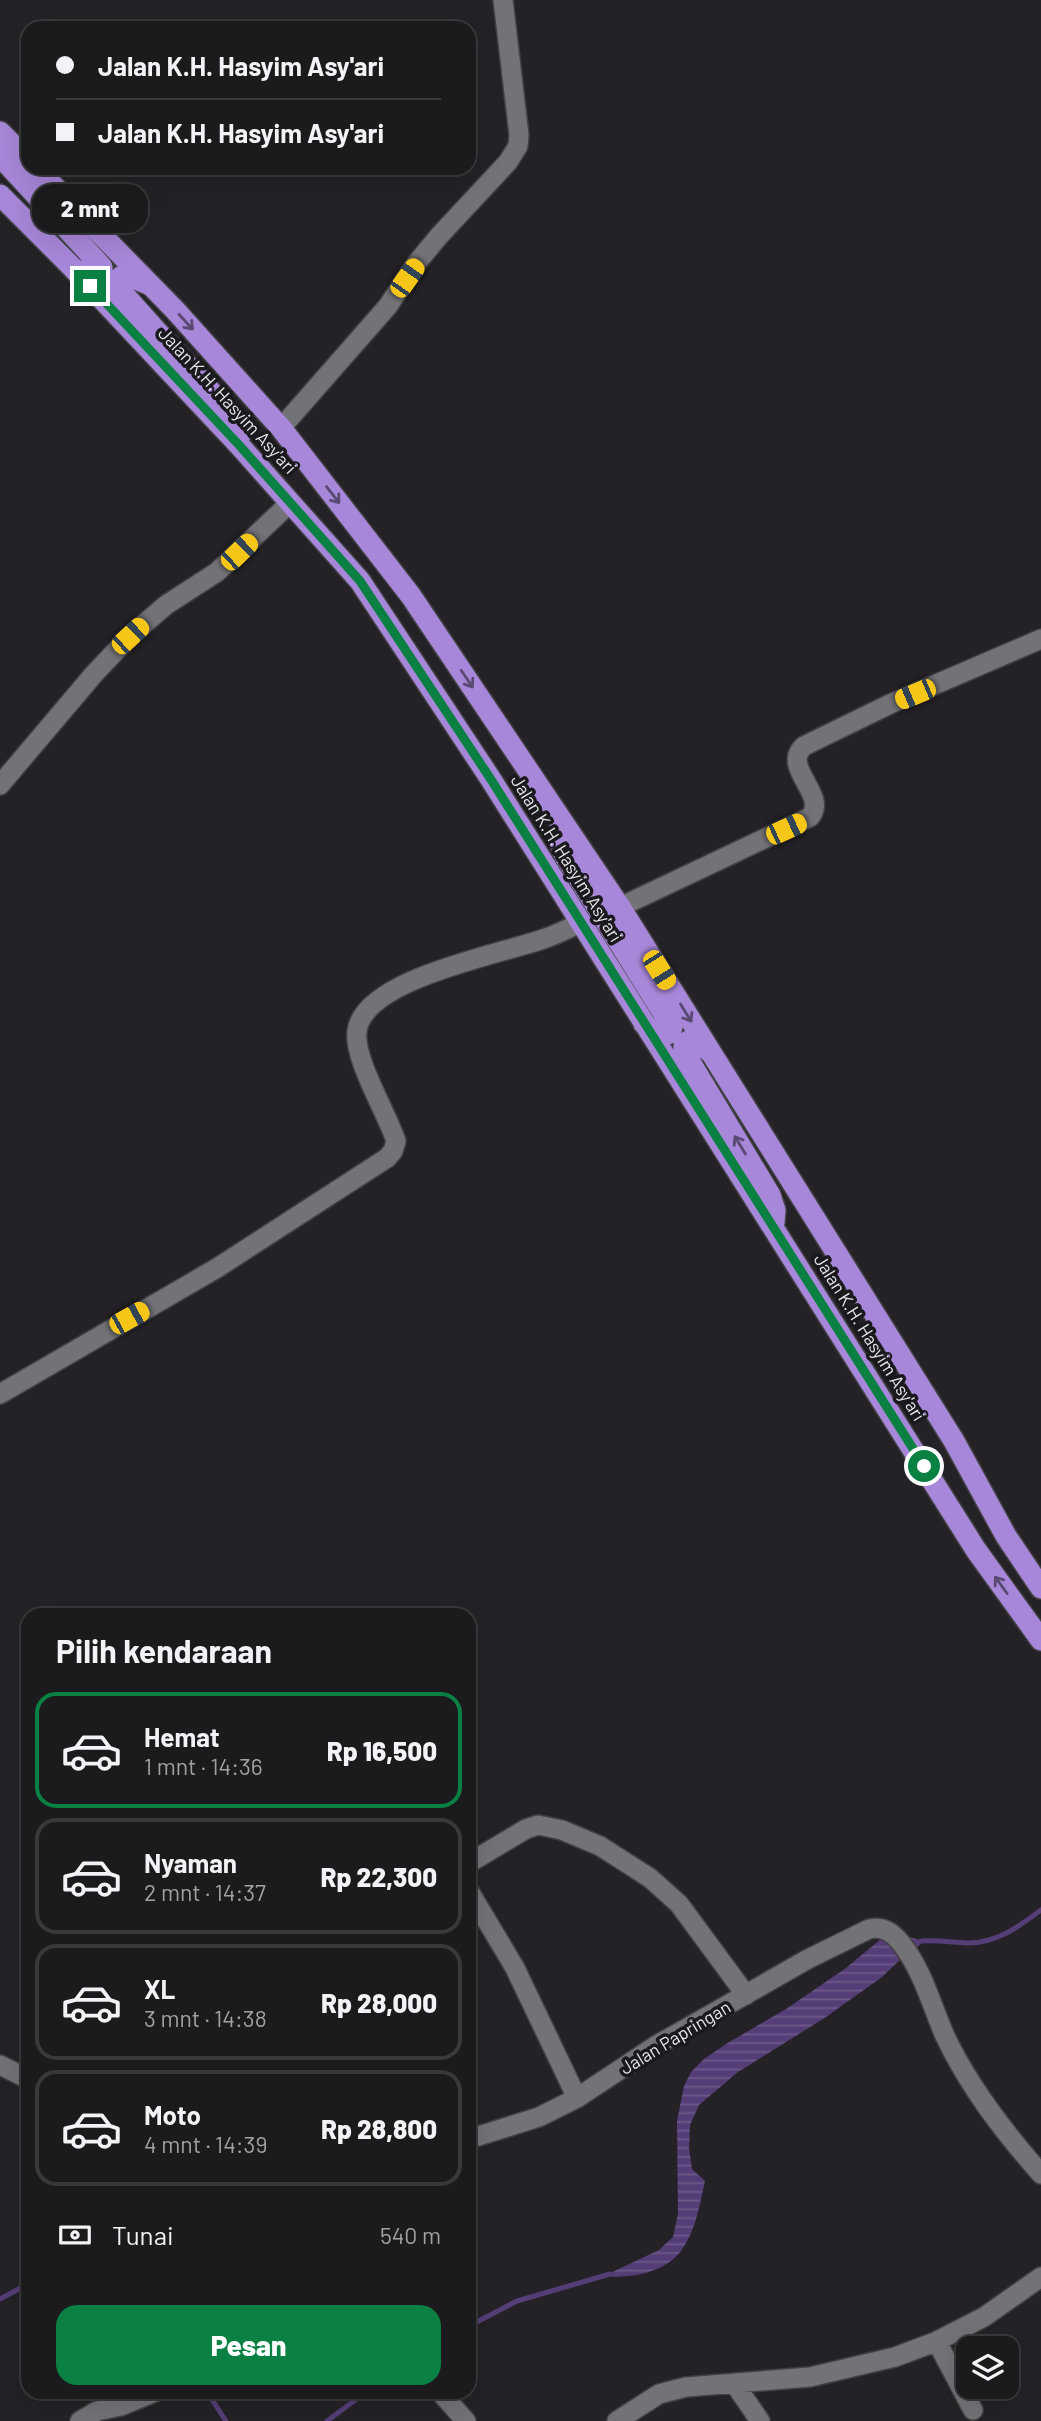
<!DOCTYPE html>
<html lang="id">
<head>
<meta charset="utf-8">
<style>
  :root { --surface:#1b1a1c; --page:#242325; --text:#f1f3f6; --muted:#a0a1a3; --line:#39383b; --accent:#0b8043 }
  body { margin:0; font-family:Barlow,sans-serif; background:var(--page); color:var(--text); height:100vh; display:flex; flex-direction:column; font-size:26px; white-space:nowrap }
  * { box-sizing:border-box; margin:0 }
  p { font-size:23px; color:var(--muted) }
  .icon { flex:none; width:38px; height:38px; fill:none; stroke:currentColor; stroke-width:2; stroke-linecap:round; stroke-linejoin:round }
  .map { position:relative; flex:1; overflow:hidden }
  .side { position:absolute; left:21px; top:1608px; width:455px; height:791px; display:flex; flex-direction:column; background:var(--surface); border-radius:21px; box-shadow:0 7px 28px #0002,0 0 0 2px var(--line) }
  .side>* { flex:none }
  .banner { position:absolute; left:21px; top:21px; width:455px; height:154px; border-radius:21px; box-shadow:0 7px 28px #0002,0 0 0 2px var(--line); display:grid; align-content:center; height:154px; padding:0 35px; background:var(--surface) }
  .fabs { position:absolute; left:956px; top:2336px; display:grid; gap:14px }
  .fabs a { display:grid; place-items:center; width:63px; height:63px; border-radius:14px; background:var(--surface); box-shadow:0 7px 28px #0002,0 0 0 2px var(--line); font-size:35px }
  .end { position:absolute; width:32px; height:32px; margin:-16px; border:9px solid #0b8043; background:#fff; box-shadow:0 0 0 4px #fff }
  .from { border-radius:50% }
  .bubble { position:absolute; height:49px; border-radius:21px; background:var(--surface); box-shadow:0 7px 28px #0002,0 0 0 2px var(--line); font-size:23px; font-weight:800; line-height:49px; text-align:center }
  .car { position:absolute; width:21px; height:42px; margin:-21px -10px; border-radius:9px; box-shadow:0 0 5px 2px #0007; background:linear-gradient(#f5c518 24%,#345 0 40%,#f5c518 0 76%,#345 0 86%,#f5c518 0) }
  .banner b { display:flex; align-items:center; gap:24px; height:66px; font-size:26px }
  .banner b+b { border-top:2px solid var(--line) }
  .banner i { width:18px; height:18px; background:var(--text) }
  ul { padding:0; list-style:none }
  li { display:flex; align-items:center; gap:21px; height:116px; margin:0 14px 10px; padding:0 21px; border:4px solid var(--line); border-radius:21px }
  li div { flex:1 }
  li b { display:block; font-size:26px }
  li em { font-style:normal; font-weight:800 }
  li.on { border-color:var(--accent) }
  li>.icon { width:63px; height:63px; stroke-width:1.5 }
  h2 { padding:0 35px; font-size:32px; line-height:84px }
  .pay { display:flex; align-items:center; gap:18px; height:77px; padding:0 35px; font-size:26px }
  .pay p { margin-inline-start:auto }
  .cta { display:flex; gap:14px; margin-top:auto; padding:14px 35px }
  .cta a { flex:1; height:80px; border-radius:21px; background:var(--accent); color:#fff; font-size:28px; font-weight:800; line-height:80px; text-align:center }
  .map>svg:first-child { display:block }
  .water { fill:url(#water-rules) }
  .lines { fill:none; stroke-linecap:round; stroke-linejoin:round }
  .stream { stroke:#553e77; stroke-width:5 }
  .minor-casing { stroke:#414043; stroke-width:22 }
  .highway-casing { stroke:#414043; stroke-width:24 }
  .minor { stroke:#737277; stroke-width:19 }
  .highway { stroke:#a787d9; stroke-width:21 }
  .oneway { stroke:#594a72 }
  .route { stroke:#0b8043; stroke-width:9 }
  .labels { text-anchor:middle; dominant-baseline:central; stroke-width:7; stroke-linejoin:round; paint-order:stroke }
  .street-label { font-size:18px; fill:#e7e6e9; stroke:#1a191d }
</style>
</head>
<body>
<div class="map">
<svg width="1041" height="2421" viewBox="0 0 1041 2421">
  <defs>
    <pattern id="water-rules" width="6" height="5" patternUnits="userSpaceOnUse" patternTransform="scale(1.75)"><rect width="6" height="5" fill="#553e77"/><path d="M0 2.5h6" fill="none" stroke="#6d5a8a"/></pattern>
  </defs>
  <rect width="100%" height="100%" fill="#242226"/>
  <path class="water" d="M900,1935L925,1941L901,1959L882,1977L826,2017L738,2072L699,2105L690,2125L689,2148L692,2169L705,2181C700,2203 696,2229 683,2248C667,2273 630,2279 604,2276L659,2250L673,2237L678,2214L677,2121L684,2086L691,2072L704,2059L726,2044L786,2009L846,1968L881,1939Z"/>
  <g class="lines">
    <path class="stream" d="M921,1941C936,1940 950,1942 966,1943C996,1944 1018,1927 1041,1910
      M0,2299L28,2284
      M469,2326L517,2301L610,2274
      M207,2392L226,2421
      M327,2421L366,2392"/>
    <g class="minor-casing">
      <path id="minor" d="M281,428L388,306L415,265L439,236L508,162L518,146L519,135L503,0
        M0,785L94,674L130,636L166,605L217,572L291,502
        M620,907L810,817C829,795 780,767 804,746L890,704L1041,639
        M0,1394L217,1268L387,1158L393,1151L396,1141C387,1113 353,1058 357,1031C364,978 503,954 546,938C558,934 569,928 580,923
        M469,1863L526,1829L538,1825L562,1830L600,1846L650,1878L679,1904L746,1995
        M469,1891L515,1968L577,2098
        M0,2065L28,2079
        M469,2139L539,2117L577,2098L657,2045L808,1959L869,1929C883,1926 892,1932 901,1943C923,1971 931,2004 945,2036C969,2087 1004,2132 1041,2174
        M937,2342L973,2410
        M734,2383L760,2421
        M440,2392L466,2421
        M80,2421L97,2411L121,2406L155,2392
        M617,2421L659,2394L686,2387L810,2377L895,2357L935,2342L984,2317L1041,2277"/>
    </g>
    <g class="highway-casing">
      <path id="highway" d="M0,132L28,160
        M0,156L102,267V274L94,279L77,270
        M36,168L175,310L281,428L411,596L620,907L954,1441L1006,1536L1041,1588
        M0,195L71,266L239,445L360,581L490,778L976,1550L1041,1640
        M148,284L126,275C118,276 117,282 119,289L230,413L237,426L239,439
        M561,819L560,842L565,856L672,1027L670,1033L661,1037L644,1024
        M710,1052L694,1040L688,1041L684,1046V1052L770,1195L775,1210L774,1223"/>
    </g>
    <use href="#minor" class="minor"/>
    <use href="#highway" class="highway"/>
  </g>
  <defs><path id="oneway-shaft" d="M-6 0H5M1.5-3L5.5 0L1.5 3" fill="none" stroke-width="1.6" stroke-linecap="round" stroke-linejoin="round" transform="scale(1.75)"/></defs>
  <g class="oneway">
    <use href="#oneway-shaft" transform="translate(186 322) rotate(48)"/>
    <use href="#oneway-shaft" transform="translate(333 495) rotate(52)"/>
    <use href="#oneway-shaft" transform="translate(467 679) rotate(56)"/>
    <use href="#oneway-shaft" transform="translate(686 1013) rotate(58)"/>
    <use href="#oneway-shaft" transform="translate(740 1145) rotate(-121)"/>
    <use href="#oneway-shaft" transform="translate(1001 1585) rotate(-126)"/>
  </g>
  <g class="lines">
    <path class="route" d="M90,286L239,445L360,581L490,778L924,1466"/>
  </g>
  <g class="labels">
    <g class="street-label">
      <text transform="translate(228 400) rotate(47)">Jalan K.H. Hasyim Asy'ari</text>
      <text transform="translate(567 858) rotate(58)">Jalan K.H. Hasyim Asy'ari</text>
      <text transform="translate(870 1337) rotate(58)">Jalan K.H. Hasyim Asy'ari</text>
      <text transform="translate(675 2037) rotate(-31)">Jalan Papringan</text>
    </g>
  </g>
</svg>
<div class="fabs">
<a><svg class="icon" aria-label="layers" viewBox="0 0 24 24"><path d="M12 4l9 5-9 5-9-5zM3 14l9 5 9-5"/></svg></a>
</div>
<i class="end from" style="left:924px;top:1466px"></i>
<i class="end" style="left:90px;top:286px"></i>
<div class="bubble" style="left:32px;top:184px;width:116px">2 mnt</div>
<i class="car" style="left:407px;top:278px;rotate:35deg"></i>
<i class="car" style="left:239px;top:552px;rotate:46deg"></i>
<i class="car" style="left:130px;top:636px;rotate:47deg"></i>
<i class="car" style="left:915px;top:694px;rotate:247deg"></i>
<i class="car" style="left:786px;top:829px;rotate:65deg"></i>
<i class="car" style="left:659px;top:970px;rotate:148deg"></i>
<i class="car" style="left:129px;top:1318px;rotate:61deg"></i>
<div class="banner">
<b><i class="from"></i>Jalan K.H. Hasyim Asy'ari</b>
<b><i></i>Jalan K.H. Hasyim Asy'ari</b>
</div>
<section class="side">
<h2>Pilih kendaraan</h2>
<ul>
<li class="on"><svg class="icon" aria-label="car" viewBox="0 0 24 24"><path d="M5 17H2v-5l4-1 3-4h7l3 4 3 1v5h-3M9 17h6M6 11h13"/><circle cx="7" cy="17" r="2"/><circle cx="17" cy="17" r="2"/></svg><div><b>Hemat</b><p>1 mnt · 14:36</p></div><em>Rp 16,500</em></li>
<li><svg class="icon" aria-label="car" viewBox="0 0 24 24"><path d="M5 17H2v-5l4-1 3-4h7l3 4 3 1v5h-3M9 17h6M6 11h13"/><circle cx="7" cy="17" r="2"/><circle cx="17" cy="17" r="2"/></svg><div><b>Nyaman</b><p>2 mnt · 14:37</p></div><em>Rp 22,300</em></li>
<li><svg class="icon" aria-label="car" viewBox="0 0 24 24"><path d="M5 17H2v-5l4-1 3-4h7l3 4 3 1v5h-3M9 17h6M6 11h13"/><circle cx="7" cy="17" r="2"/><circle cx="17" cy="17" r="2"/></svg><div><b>XL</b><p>3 mnt · 14:38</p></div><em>Rp 28,000</em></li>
<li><svg class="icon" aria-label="car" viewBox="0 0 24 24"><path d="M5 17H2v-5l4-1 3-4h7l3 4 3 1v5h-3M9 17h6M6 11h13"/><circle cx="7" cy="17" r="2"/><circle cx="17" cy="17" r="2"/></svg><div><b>Moto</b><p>4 mnt · 14:39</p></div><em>Rp 28,800</em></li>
</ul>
<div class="pay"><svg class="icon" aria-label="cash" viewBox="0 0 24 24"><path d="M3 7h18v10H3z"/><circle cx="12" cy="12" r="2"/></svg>Tunai<p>540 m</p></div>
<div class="cta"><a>Pesan</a></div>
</section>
</div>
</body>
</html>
